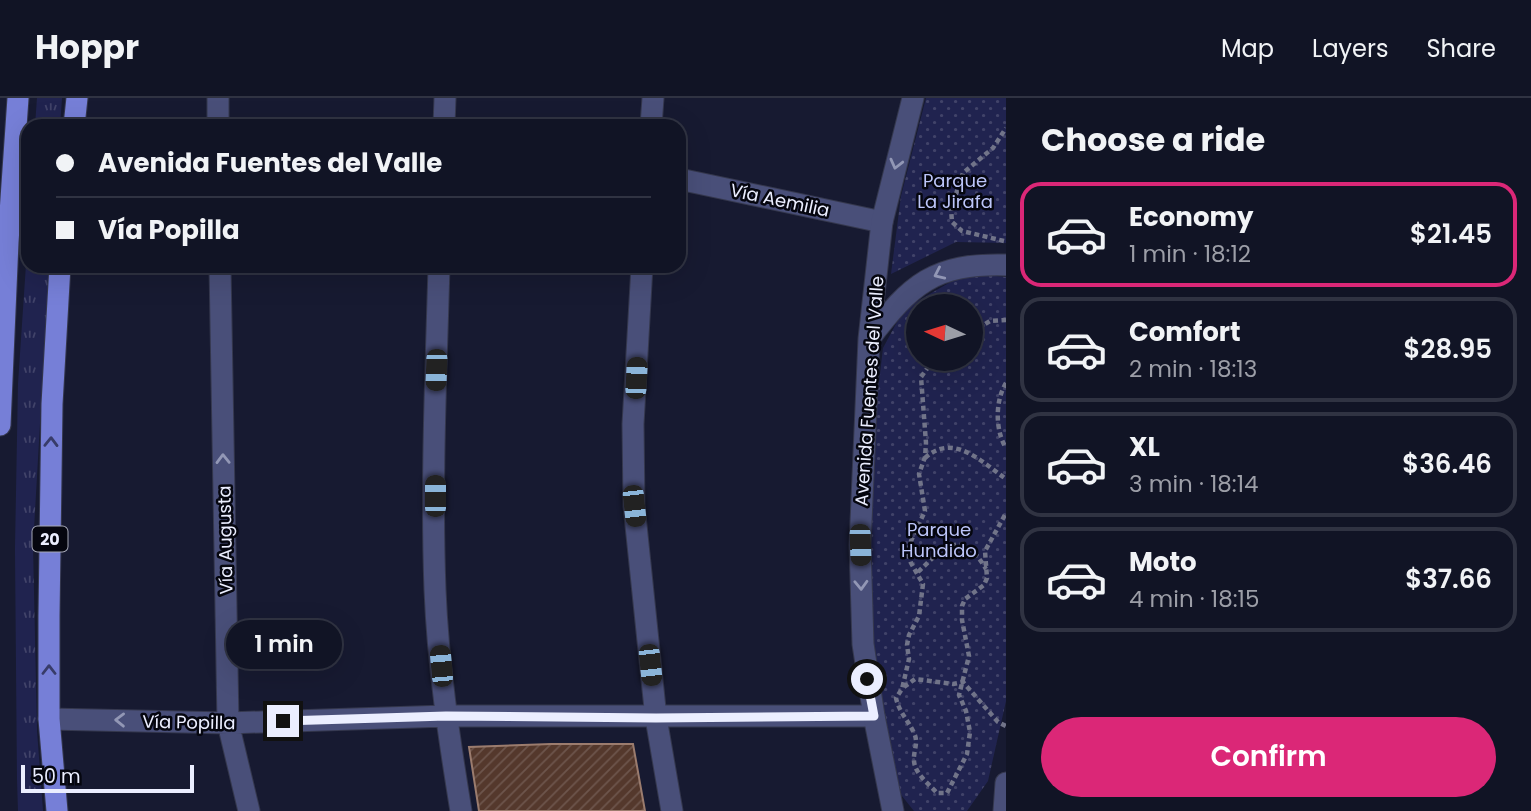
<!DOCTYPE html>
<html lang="en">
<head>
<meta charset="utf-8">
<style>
  :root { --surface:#111425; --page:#1e2132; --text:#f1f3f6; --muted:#9c9ea7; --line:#303342; --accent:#db2777 }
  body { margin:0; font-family:Poppins,sans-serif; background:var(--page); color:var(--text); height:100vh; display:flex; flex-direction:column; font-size:26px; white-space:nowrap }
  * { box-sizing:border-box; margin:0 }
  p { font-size:23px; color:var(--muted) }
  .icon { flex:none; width:38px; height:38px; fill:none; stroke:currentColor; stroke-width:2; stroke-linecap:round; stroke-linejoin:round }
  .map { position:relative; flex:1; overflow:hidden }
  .panel { display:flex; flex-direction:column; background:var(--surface); width:525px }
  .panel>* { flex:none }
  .guide { position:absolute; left:21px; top:21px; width:665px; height:154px; border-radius:21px; box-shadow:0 7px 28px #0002,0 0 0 2px var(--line); display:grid; align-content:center; height:154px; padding:0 35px; background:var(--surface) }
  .needle { width:46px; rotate:274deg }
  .buttons { position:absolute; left:906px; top:196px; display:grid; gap:14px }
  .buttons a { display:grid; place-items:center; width:77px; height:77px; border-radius:50%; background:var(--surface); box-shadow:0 7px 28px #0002,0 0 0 2px var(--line); font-size:35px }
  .scale { position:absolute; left:21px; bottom:18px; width:173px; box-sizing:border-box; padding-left:7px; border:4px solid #ebeeff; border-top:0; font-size:19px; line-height:24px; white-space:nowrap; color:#ebeeff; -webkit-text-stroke:5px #05060f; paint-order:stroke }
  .end { position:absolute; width:32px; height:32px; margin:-16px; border:9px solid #ebeeff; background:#111; box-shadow:0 0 0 4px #111 }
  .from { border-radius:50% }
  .bubble { position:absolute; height:49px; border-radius:24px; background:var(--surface); box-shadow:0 7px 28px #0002,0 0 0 2px var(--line); font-size:23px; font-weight:600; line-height:49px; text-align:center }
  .car { position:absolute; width:21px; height:42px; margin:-21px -10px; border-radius:9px; box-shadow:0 0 5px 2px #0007; background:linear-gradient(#222 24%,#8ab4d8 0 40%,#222 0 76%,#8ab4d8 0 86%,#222 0) }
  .guide b { display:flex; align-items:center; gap:24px; height:66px; font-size:26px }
  .guide b+b { border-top:2px solid var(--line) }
  .guide i { width:18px; height:18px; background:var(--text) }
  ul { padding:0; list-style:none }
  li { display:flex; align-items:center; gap:21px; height:105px; margin:0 14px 10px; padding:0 21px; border:4px solid var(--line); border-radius:21px }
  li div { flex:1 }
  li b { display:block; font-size:26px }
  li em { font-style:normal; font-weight:600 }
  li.active { border-color:var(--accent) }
  li>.icon { width:63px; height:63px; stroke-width:1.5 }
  h2 { padding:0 35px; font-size:32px; line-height:84px }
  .primary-button { display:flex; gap:14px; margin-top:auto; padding:14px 35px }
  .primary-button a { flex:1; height:80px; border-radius:42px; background:var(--accent); color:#fff; font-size:28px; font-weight:600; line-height:80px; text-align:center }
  header { display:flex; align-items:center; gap:42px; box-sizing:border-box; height:98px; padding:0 35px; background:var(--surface); border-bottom:2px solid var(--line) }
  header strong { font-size:33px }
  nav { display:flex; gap:38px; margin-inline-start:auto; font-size:24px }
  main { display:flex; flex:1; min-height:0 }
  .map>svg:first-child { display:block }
  .grass { fill:url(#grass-tufts) }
  .park { fill:url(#park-dots); fill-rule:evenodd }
  .building { fill:url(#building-hatch); stroke:#9b7c6e; stroke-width:2 }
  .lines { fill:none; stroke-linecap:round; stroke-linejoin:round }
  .minor-casing { stroke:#35384e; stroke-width:23 }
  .tertiary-casing { stroke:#35384e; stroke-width:23 }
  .primary-casing { stroke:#35384e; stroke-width:23 }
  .path { stroke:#717489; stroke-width:4.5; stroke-dasharray:5 3.5; stroke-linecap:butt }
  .minor { stroke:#494f79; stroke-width:21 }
  .tertiary { stroke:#494f79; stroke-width:21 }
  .primary { stroke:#767fd7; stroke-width:21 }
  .oneway { stroke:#9297b5 }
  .oneway2 { stroke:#383c69 }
  .route { stroke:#ebeeff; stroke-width:9 }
  .labels { text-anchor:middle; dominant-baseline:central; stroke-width:5; stroke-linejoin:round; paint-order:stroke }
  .shield { fill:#05060f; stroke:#a6a8b7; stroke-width:2 }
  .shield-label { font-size:16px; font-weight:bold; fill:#ebeeff }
  .park-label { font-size:18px; fill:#bcc5f9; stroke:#05060f }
  .street-label { font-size:18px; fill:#ebeeff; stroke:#05060f }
</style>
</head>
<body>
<header>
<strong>Hoppr</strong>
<nav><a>Map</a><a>Layers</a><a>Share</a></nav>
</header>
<main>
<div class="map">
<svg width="1006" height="713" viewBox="0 0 1006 713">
  <defs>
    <pattern id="grass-tufts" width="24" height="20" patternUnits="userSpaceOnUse" patternTransform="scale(1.75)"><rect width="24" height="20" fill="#20234f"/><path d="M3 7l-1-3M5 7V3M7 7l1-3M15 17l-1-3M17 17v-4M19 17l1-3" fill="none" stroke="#414369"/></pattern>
    <pattern id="park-dots" width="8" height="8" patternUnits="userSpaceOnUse" patternTransform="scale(1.75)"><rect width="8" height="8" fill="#20234f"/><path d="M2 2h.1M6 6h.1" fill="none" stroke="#414369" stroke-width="1.8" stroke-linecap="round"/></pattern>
    <pattern id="building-hatch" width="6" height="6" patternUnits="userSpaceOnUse" patternTransform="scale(1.75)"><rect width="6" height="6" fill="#54382c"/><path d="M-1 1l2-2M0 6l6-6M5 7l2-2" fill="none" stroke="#6d554c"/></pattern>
  </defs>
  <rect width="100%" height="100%" fill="#171a31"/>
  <path class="grass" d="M37,0H62L60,28H35Z
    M28,137V168H49L33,448L37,633L43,713H18L17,680L15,451L18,286Z"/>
  <path class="park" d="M926,0H1006V145L956,144L891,176L901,98Z
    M966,175L1006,179V603L988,683L967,713H914L898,693L869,547L873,336L883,250L904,211ZM919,208H971V261H919Z"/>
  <path class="building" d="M551,646H633L645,713H479L469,649Z"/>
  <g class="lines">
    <g class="minor-casing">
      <path id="minor" d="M218,0V28
        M444,28L445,0
        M651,28L653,0
        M679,81L882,124
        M220,168L228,625L249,713
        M439,168C436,276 431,384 435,492C438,566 449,640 461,713
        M642,168L633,326L634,408L656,620L672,713
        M49,621L228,625L446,618H874"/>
    </g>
    <g class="tertiary-casing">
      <path id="tertiary" d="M869,241C911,186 934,165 1006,167
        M893,713L874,618L863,546L860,447L869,241L882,124L913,0
        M1004,713L1006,685"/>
    </g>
    <g class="primary-casing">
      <path id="primary" d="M74,28L77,0
        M0,327L8,144L18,0
        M57,713L49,621V518L52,306L60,168"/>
    </g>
    <path class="path" d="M1004,143L962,133L952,124L951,111L963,75L993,50L1006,30
      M971,235L990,223L1006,222
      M934,261L921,279L926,345L925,359L919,376L925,413L911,443L908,455L911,465L923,486L919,518L909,537L907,547L909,561L902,591L896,600C899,614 908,622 914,635C919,645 913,653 914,663C915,676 929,686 937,695H947L967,656L970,634L966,613L959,597L969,558L962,522V508L965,501L984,487L987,480L985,453L1006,415
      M1006,285C995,303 995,332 1006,350
      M925,360C953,334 982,364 1006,381
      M918,474C944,449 961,429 986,471
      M904,589L915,581L953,586L963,584L998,624L1006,628"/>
    <use href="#minor" class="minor"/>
    <use href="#tertiary" class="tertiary"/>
    <use href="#primary" class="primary"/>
  </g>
  <defs><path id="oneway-chevron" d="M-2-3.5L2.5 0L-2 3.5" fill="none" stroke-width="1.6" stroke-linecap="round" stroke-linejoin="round" transform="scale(1.75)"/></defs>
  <g class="oneway">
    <use href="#oneway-chevron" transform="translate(896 66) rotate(104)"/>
    <use href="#oneway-chevron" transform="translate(939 176) rotate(155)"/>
    <use href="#oneway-chevron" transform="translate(223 361) rotate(-91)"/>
    <use href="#oneway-chevron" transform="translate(861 487) rotate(88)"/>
    <use href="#oneway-chevron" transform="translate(120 622) rotate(-179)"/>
  </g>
  <g class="oneway2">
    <use href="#oneway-chevron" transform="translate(51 344) rotate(-89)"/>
    <use href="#oneway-chevron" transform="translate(49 572) rotate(-90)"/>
  </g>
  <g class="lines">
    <path class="route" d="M283,623L446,618L656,620L874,618L867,581"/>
  </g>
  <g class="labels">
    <rect class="shield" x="32.5" y="428.5" width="35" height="25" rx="5"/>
    <g class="shield-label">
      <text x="50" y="441">20</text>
    </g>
    <g class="park-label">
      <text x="955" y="82">Parque<tspan x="955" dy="21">La Jirafa</tspan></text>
      <text x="939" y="431">Parque<tspan x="939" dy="21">Hundido</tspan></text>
    </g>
    <g class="street-label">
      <text transform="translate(780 102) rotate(12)">Vía Aemilia</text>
      <text transform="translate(869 293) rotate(-86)">Avenida Fuentes del Valle</text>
      <text transform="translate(225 442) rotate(-91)">Vía Augusta</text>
      <text transform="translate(189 624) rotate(1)">Vía Popilla</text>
    </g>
  </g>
</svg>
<div class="buttons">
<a><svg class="needle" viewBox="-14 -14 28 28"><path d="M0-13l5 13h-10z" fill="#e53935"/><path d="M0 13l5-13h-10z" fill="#9c9ea7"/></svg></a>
</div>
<div class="scale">50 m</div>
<i class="end from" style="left:867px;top:581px"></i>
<i class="end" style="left:283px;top:623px"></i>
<div class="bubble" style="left:226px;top:522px;width:116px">1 min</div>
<i class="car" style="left:436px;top:272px;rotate:182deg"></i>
<i class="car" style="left:636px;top:280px;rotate:3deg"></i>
<i class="car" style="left:435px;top:398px;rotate:0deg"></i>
<i class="car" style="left:634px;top:408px;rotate:174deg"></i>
<i class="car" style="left:860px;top:447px;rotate:178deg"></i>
<i class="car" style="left:650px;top:567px;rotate:174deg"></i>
<i class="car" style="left:441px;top:568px;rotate:355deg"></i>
<div class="guide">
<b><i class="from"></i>Avenida Fuentes del Valle</b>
<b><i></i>Vía Popilla</b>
</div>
</div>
<section class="panel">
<h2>Choose a ride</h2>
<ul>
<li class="active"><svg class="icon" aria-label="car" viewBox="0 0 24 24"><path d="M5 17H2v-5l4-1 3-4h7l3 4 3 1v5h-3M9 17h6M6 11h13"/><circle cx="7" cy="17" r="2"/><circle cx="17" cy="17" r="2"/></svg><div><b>Economy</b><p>1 min · 18:12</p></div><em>$21.45</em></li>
<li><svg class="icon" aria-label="car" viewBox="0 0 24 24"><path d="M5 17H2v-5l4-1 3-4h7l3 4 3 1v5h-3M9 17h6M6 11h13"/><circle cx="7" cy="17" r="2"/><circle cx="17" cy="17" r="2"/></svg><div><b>Comfort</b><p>2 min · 18:13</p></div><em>$28.95</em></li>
<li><svg class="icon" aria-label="car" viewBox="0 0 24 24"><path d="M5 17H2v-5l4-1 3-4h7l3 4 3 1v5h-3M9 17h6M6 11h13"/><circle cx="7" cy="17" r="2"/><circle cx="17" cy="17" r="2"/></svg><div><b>XL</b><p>3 min · 18:14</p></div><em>$36.46</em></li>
<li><svg class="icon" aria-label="car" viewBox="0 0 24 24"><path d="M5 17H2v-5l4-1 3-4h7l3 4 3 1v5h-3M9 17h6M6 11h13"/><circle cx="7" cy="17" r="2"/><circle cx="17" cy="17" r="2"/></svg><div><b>Moto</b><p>4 min · 18:15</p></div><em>$37.66</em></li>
</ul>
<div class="primary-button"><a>Confirm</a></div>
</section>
</main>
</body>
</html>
